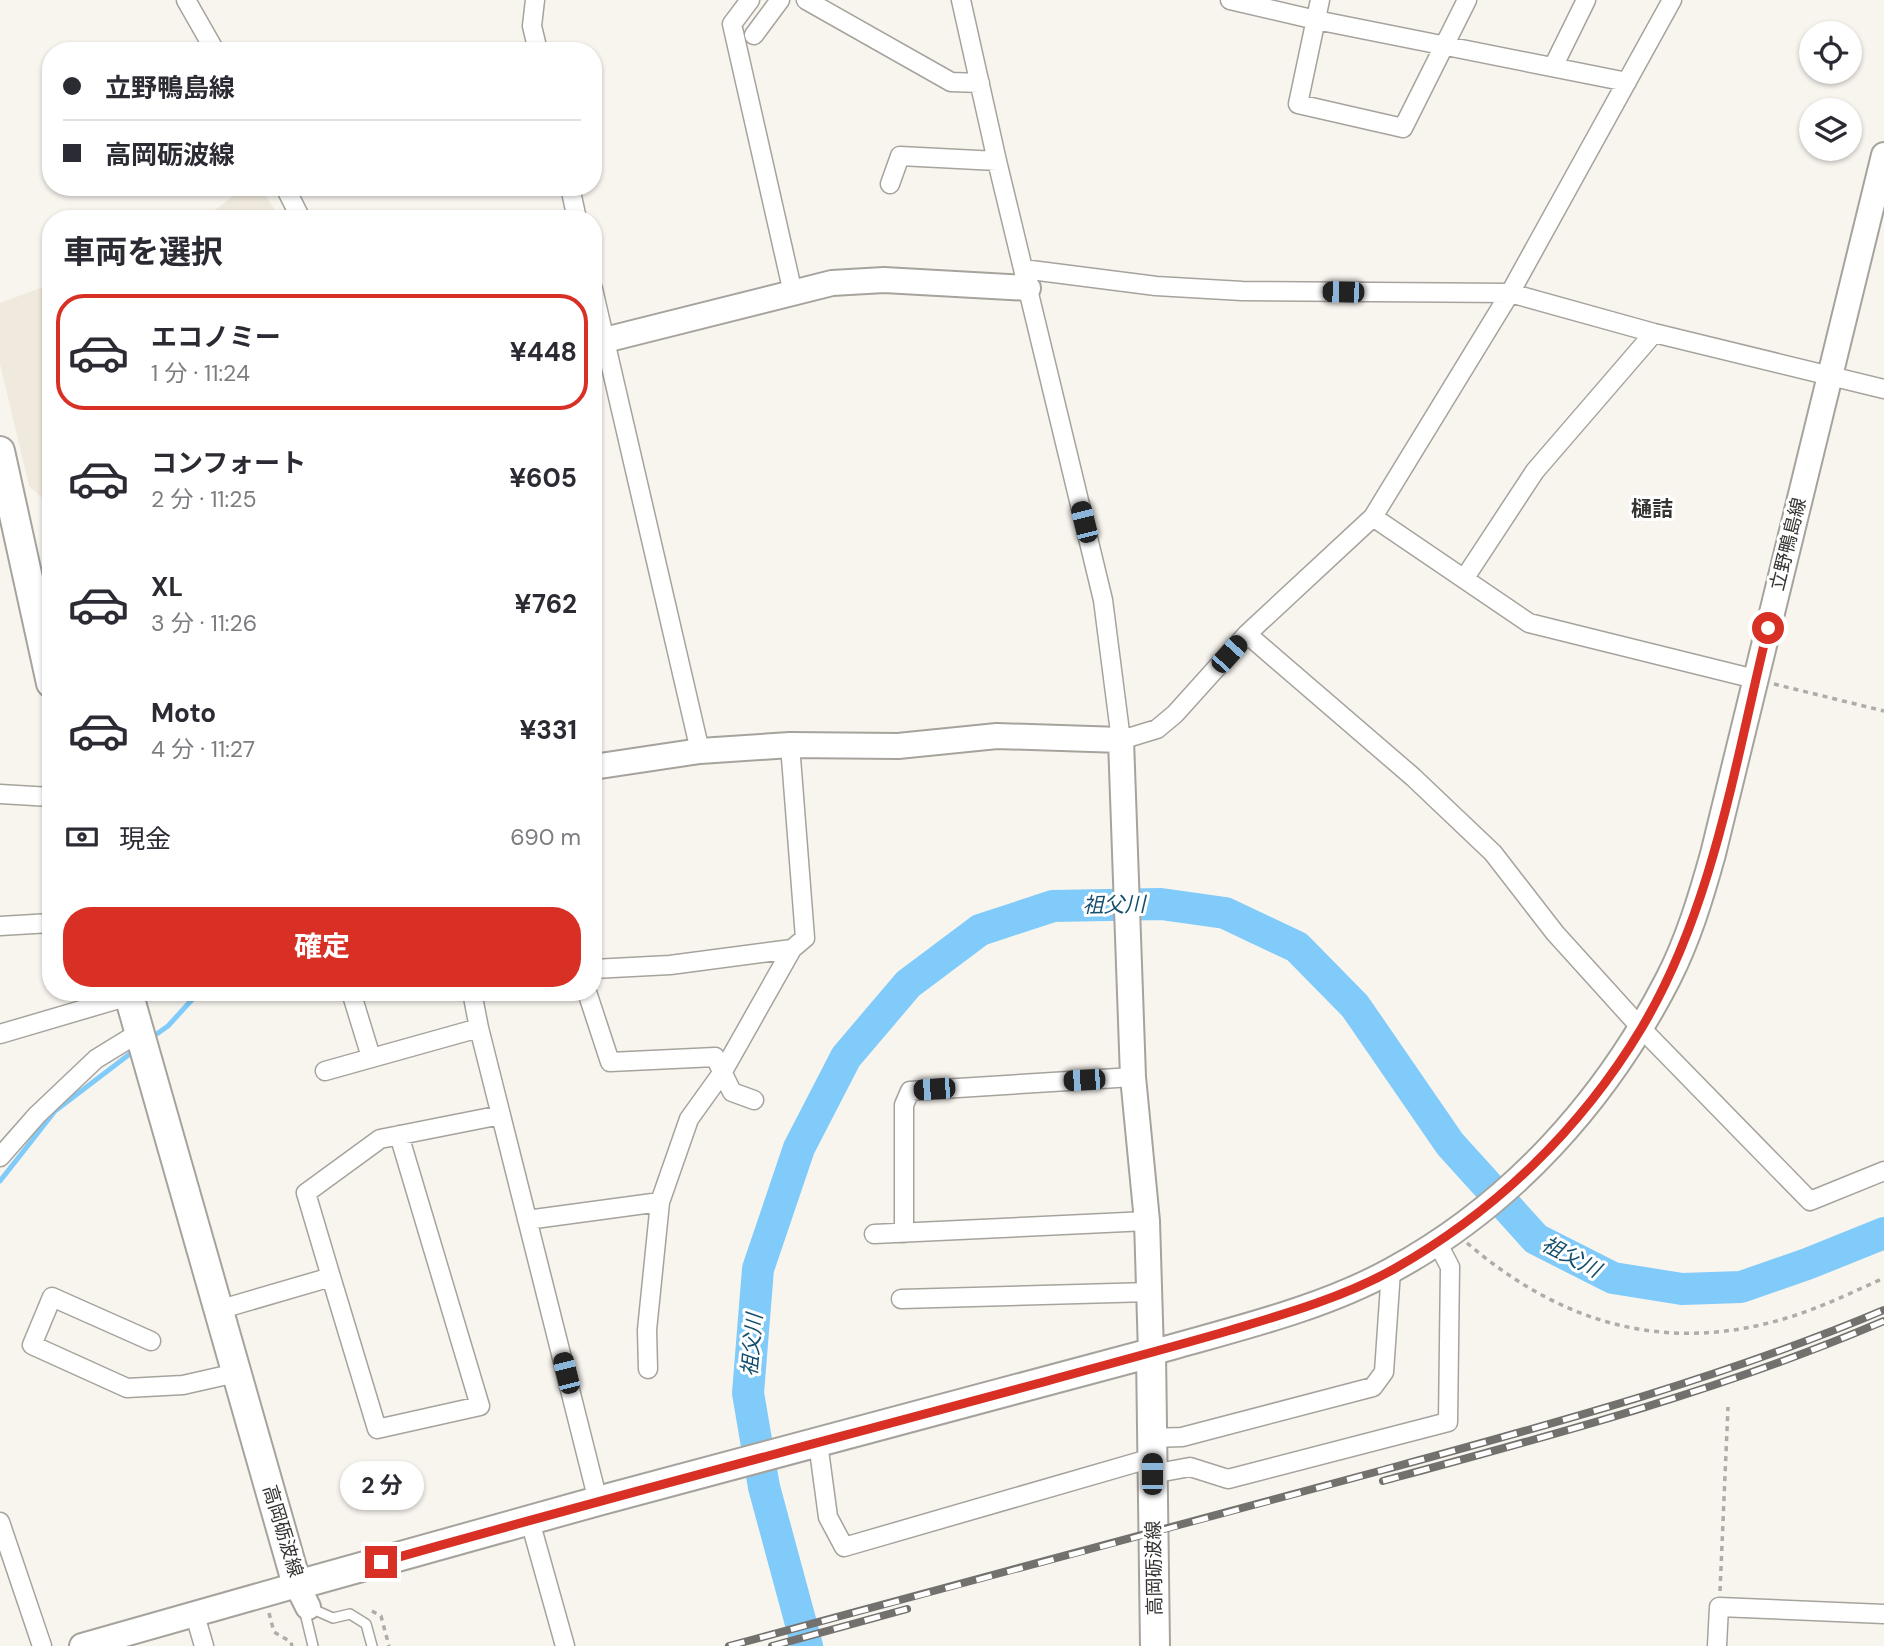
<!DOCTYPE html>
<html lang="ja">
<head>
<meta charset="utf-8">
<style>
  :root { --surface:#fff; --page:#f7f7f7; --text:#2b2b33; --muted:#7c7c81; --line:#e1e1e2; --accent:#d93025 }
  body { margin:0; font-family:"DM Sans","Noto Sans JP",sans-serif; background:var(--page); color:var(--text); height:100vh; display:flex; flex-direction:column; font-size:26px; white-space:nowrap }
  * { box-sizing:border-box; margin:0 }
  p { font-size:23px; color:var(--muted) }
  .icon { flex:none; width:38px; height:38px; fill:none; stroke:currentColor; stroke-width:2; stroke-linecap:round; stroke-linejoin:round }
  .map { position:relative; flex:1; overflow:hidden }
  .drawer { position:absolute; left:42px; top:210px; width:560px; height:791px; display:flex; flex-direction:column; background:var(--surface); border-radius:28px; box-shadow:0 2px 5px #0004 }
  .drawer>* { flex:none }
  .guide { position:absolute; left:42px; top:42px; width:560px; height:154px; border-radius:28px; box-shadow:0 2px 5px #0004; display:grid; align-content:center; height:154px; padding:0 21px; background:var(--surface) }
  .tools { position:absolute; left:1799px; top:21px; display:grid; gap:14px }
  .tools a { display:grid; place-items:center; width:63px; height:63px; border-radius:50%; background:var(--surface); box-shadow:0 2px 5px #0004; font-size:35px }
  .end { position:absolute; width:32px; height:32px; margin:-16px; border:9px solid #d93025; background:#fff; box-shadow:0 0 0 4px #fff }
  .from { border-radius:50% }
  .bubble { position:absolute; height:49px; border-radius:24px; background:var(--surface); box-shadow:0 2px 5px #0004; font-size:23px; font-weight:700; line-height:49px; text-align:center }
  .car { position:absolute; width:21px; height:42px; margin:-21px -10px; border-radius:9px; box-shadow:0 0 5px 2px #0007; background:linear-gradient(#222 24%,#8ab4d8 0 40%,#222 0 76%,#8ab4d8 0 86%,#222 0) }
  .guide b { display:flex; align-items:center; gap:24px; height:66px; font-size:26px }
  .guide b+b { border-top:2px solid var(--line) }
  .guide i { width:18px; height:18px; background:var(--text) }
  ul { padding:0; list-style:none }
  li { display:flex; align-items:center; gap:21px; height:116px; margin:0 14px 10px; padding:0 7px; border:4px solid transparent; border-radius:28px }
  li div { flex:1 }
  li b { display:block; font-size:26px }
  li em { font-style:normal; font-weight:700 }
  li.on { border-color:var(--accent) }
  li>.icon { width:63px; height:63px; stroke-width:1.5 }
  h2 { padding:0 21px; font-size:32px; line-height:84px }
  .pay { display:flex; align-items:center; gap:18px; height:77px; padding:0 21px; font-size:26px }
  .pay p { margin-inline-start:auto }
  .cta { display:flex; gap:14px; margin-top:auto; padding:14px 21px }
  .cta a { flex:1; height:80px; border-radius:28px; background:var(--accent); color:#fff; font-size:28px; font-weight:700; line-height:80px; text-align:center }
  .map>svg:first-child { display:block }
  .built { fill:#f0e9dd }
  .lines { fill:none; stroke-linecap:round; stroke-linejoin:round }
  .stream { stroke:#80cbf9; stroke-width:5 }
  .river { stroke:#80cbf9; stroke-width:32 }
  .lane-casing { stroke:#a6a39d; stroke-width:12 }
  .street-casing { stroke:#a6a39d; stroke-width:21 }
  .secondary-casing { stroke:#a6a39d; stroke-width:28 }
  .primary-casing { stroke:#a6a39d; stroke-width:32 }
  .path { stroke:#afaca8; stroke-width:3.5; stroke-dasharray:5 5; stroke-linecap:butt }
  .lane { stroke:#fff; stroke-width:9 }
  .street { stroke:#fff; stroke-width:18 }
  .secondary { stroke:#fff; stroke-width:24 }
  .primary { stroke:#fff; stroke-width:28 }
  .rail-casing { stroke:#73716e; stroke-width:8 }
  .rail { stroke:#fff; stroke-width:5; stroke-dasharray:16; stroke-linecap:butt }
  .route { stroke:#d93025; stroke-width:9 }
  .labels { text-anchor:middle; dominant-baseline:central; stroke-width:6; stroke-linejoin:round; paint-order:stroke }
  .street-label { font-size:19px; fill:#353432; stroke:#fff }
  .neighbourhood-label { font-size:21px; font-weight:bold; fill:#353432; stroke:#fff }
  .water-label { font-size:21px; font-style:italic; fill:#154f6e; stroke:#fff }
</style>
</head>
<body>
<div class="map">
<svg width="1884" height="1646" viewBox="0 0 1884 1646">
  <rect width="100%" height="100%" fill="#f8f5ef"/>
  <path class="built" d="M244,187H260L281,219H204Z
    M51,284V506L29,486L0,364V303Z"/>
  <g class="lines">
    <path class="stream" d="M151,1038L168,1026L199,992
      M0,1181L55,1111L135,1050"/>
    <path class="river" d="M807,1646L764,1487L748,1393L758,1269L799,1148L846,1057L908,984L980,930L1053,906L1161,904L1225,913L1297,947L1355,1006L1450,1144L1536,1239L1613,1278L1682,1289L1741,1287L1807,1264L1884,1233"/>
    <g class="lane-casing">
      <path id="lane" d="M313,1646L306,1617L308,1607L333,1618L350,1614L366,1624L372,1646"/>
    </g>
    <g class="street-casing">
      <path id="street" d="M186,0L215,51
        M535,0L532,26L538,51
        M750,0L732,24L790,280
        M806,0L951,82L980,83
        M961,0L997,161L1103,600L1121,740L1157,729L1175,714L1247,634L1373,517L1510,293L1672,0
        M1230,0L1316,20L1627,82
        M1320,0L1298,104L1403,128L1467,0
        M754,35L780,0
        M1553,67L1586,0
        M890,184L900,156L997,161
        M285,187L301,219
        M570,187L577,219
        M1023,269L1156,286L1242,291L1510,293L1654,333L1884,389
        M593,289L700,751
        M1373,517L1529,623L1755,679
        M1464,579L1535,471L1654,333
        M1247,634L1413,777L1493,853L1555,933L1641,1028L1810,1201L1884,1171
        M0,794L51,797
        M0,926L51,923
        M593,969L670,965L792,949
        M351,992L371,1057
        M472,992L479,1028L598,1501
        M587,992L610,1062L715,1057L732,1092L754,1100
        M0,1034L129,996
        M325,1071L479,1028
        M0,1157L37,1115L96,1059L140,1032
        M527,1220L660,1202L689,1119L722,1073L792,949L805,938L790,745
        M904,1233V1105L910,1091L1133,1077
        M874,1234L1147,1221
        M331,1277L377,1429L480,1406L399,1135
        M901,1299L1150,1292
        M218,1310L331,1277L306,1193L380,1139L501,1115
        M151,1341L52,1297L32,1345L127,1388L183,1385L236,1373
        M648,1369L647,1330L660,1202
        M1152,1438L1182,1437L1373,1387L1384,1372L1391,1271
        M818,1443L828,1517L844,1547L1152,1458
        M1152,1474L1190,1467L1228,1479L1448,1422L1450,1267L1437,1242
        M530,1521L565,1646
        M0,1522L42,1646
        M195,1615L204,1646
        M1717,1646L1719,1607L1884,1614"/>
    </g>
    <g class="secondary-casing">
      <path id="secondary" d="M593,343L832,283L884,280L1028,288
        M593,767L700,751L790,745L898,746L997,736L1121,740L1133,1077L1147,1221L1151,1353C1230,1330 1320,1310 1392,1270C1512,1205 1606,1100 1668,979C1688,940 1701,897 1713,854L1884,155
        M82,1646L297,1585L308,1607"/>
    </g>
    <g class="primary-casing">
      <path id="primary" d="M0,451L51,683
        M128,992L297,1585L598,1501L1151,1353L1155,1646"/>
    </g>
    <path class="path" d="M1774,684L1884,711
      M1467,1243C1563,1325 1668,1355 1790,1317C1822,1307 1853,1292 1884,1278
      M1720,1591L1728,1407
      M372,1611L381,1616L389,1646
      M269,1613L274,1632L291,1642L292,1646"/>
    <use href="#lane" class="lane"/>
    <use href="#street" class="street"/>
    <use href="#secondary" class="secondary"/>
    <use href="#primary" class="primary"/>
    <g class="rail-casing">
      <path id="rail" d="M1383,1481C1553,1435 1723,1390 1884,1321
        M729,1646C947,1588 1165,1530 1383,1470C1552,1424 1723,1378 1884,1310
        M772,1646L907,1609"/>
    </g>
    <use href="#rail" class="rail"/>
  </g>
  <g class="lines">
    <path class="route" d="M381,1562C599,1500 818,1443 1036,1384C1101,1366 1166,1349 1231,1330C1285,1314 1344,1297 1394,1269C1495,1212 1581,1129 1641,1029C1713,909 1735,763 1768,628"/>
  </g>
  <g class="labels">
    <g class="street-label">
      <text transform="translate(1788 544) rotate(-76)">立野鴨島線</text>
      <text transform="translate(283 1531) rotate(73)">高岡砺波線</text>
      <text transform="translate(1154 1568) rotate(-91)">高岡砺波線</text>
    </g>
    <g class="neighbourhood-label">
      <text x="1652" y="509">樋詰</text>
    </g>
    <g class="water-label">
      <text transform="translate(1114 905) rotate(-1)">祖父川</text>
      <text transform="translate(1571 1257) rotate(28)">祖父川</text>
      <text transform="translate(752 1345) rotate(-85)">祖父川</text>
    </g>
  </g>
</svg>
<div class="tools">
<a><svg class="icon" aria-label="locate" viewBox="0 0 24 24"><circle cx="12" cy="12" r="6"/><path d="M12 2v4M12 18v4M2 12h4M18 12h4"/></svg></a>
<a><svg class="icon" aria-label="layers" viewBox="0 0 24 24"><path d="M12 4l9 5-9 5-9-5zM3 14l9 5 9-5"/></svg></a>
</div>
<i class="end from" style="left:1768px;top:628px"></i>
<i class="end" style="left:381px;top:1562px"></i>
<div class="bubble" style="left:340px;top:1461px;width:84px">2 分</div>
<i class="car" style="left:1343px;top:292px;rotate:271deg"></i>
<i class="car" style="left:1084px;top:522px;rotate:346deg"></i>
<i class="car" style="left:1229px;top:654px;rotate:42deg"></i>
<i class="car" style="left:1084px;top:1080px;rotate:267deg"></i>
<i class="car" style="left:934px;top:1089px;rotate:266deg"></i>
<i class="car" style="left:566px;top:1373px;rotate:346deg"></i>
<i class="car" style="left:1152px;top:1474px;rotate:0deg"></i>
<div class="guide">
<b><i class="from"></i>立野鴨島線</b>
<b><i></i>高岡砺波線</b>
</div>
<section class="drawer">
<h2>車両を選択</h2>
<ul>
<li class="on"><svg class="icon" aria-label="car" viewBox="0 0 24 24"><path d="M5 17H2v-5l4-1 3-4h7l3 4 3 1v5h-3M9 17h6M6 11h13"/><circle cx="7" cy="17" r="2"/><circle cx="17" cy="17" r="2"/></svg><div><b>エコノミー</b><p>1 分 · 11:24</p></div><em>¥448</em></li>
<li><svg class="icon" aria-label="car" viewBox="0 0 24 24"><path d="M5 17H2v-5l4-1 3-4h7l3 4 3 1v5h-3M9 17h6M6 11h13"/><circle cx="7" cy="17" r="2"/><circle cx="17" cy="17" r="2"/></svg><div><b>コンフォート</b><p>2 分 · 11:25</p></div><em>¥605</em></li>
<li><svg class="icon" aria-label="car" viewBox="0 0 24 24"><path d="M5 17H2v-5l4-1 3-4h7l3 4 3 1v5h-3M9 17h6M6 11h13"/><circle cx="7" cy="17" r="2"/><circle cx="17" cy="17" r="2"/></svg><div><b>XL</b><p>3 分 · 11:26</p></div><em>¥762</em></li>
<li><svg class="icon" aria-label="car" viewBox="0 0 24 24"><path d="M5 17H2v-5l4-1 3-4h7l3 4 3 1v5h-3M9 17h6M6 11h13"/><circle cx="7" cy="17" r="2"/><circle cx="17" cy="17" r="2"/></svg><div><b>Moto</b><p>4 分 · 11:27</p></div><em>¥331</em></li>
</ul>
<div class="pay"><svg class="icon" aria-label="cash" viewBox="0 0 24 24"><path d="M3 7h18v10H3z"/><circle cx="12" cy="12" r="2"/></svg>現金<p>690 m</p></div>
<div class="cta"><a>確定</a></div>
</section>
</div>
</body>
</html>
